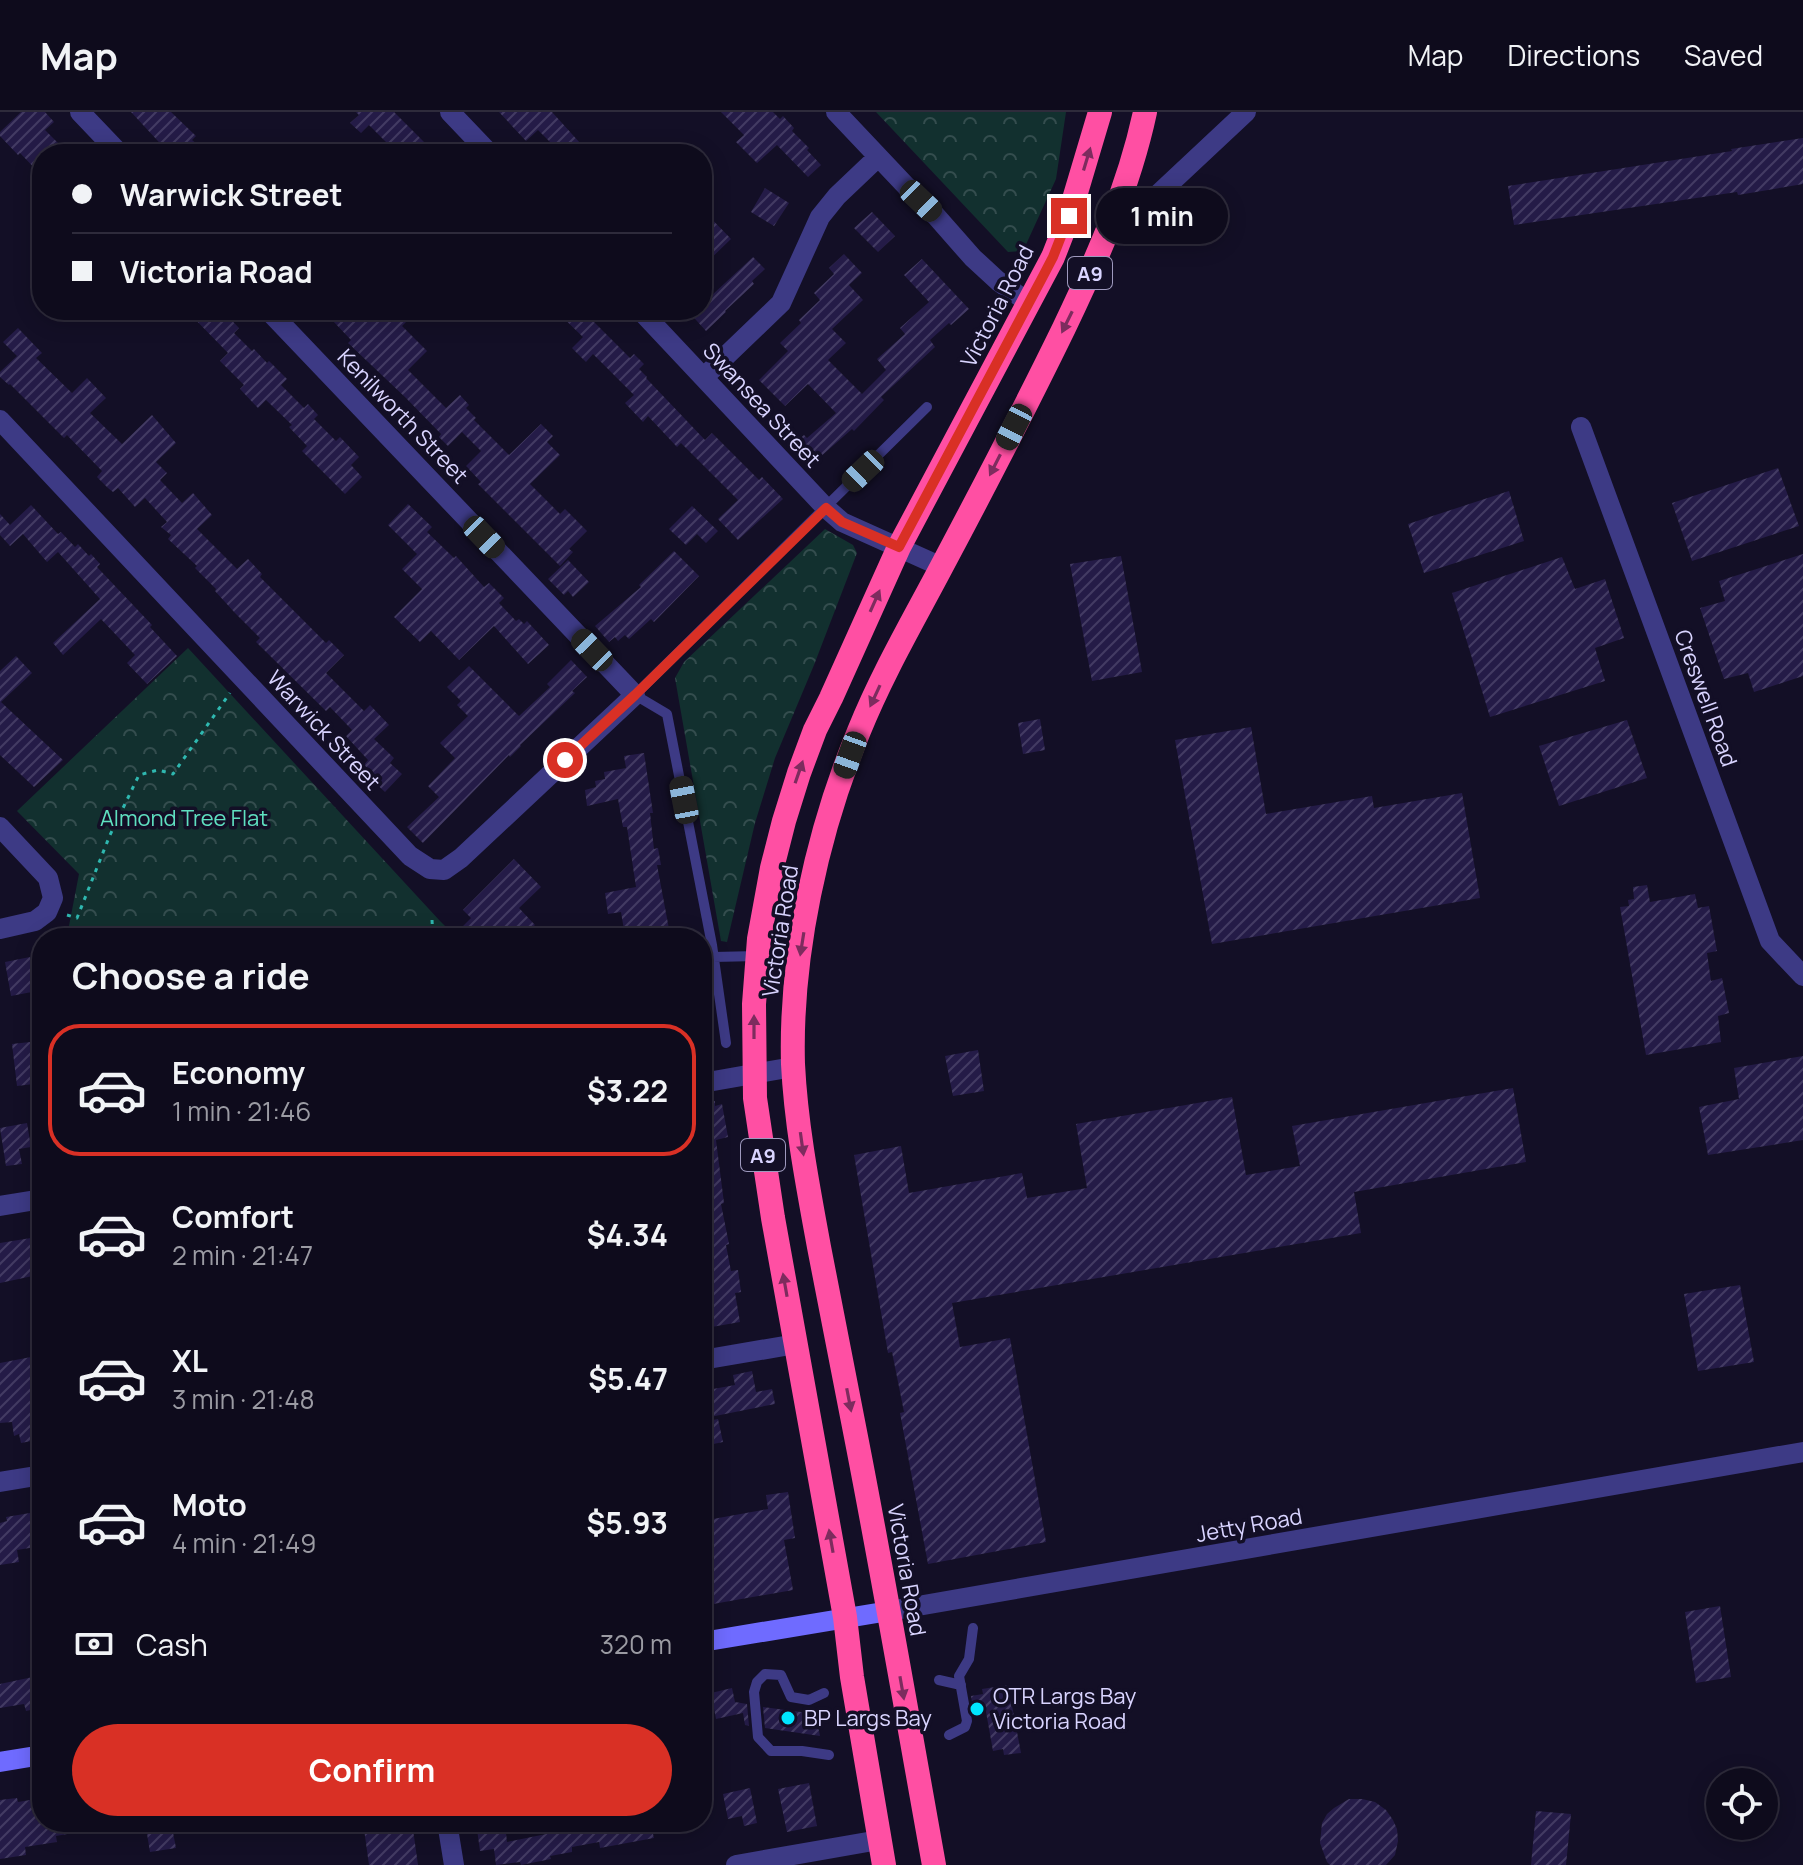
<!DOCTYPE html>
<html lang="en">
<head>
<meta charset="utf-8">
<style>
  :root { --surface:#0e0b1c; --page:#1c1929; --text:#f1f3f6; --muted:#9b9ba3; --line:#2e2b3b; --accent:#d93025 }
  body { margin:0; font-family:Manrope,sans-serif; background:var(--page); color:var(--text); height:100vh; display:flex; flex-direction:column; font-size:30px; white-space:nowrap }
  * { box-sizing:border-box; margin:0 }
  p { font-size:26px; color:var(--muted) }
  .icon { flex:none; width:44px; height:44px; fill:none; stroke:currentColor; stroke-width:2; stroke-linecap:round; stroke-linejoin:round }
  .map { position:relative; flex:1; overflow:hidden }
  .drawer { position:absolute; left:32px; top:816px; width:680px; height:904px; display:flex; flex-direction:column; background:var(--surface); border-radius:32px; box-shadow:0 4px 20px #0003,0 0 0 2px var(--line) }
  .drawer>* { flex:none }
  .hud { position:absolute; left:32px; top:32px; width:680px; height:176px; border-radius:32px; box-shadow:0 4px 20px #0003,0 0 0 2px var(--line); display:grid; align-content:center; height:176px; padding:0 40px; background:var(--surface) }
  .fabs { position:absolute; left:1706px; top:1656px; display:grid; gap:16px }
  .fabs a { display:grid; place-items:center; width:72px; height:72px; border-radius:50%; background:var(--surface); box-shadow:0 4px 20px #0003,0 0 0 2px var(--line); font-size:40px }
  .end { position:absolute; width:36px; height:36px; margin:-18px; border:10px solid #d93025; background:#fff; box-shadow:0 0 0 4px #fff }
  .from { border-radius:50% }
  .bubble { position:absolute; height:56px; border-radius:28px; background:var(--surface); box-shadow:0 4px 20px #0003,0 0 0 2px var(--line); font-size:26px; font-weight:700; line-height:56px; text-align:center }
  .car { position:absolute; width:24px; height:48px; margin:-24px -12px; border-radius:10px; box-shadow:0 0 6px 2px #0007; background:linear-gradient(#222 24%,#8ab4d8 0 40%,#222 0 76%,#8ab4d8 0 86%,#222 0) }
  .hud b { display:flex; align-items:center; gap:28px; height:76px; font-size:30px }
  .hud b+b { border-top:2px solid var(--line) }
  .hud i { width:20px; height:20px; background:var(--text) }
  ul { padding:0; list-style:none }
  li { display:flex; align-items:center; gap:24px; height:132px; margin:0 16px 12px; padding:0 24px; border:4px solid transparent; border-radius:32px }
  li div { flex:1 }
  li b { display:block; font-size:30px }
  li em { font-style:normal; font-weight:700 }
  li.on { border-color:var(--accent) }
  li>.icon { width:72px; height:72px; stroke-width:1.5 }
  h2 { padding:0 40px; font-size:36px; line-height:96px }
  .pay { display:flex; align-items:center; gap:20px; height:88px; padding:0 40px; font-size:30px }
  .pay p { margin-inline-start:auto }
  .cta { display:flex; gap:16px; margin-top:auto; padding:16px 40px }
  .cta a { flex:1; height:92px; border-radius:48px; background:var(--accent); color:#fff; font-size:32px; font-weight:700; line-height:92px; text-align:center }
  header { display:flex; align-items:center; gap:48px; box-sizing:border-box; height:112px; padding:0 40px; background:var(--surface); border-bottom:2px solid var(--line) }
  header strong { font-size:38px }
  nav { display:flex; gap:44px; margin-inline-start:auto; font-size:28px }
  .map>svg:first-child { display:block }
  .park { fill:url(#park-crowns) }
  .building { fill:url(#building-hatch) }
  .lines { fill:none; stroke-linecap:round; stroke-linejoin:round }
  .path { stroke:#2fb8b0; stroke-width:3; stroke-dasharray:4 6; stroke-linecap:butt }
  .lane { stroke:#3d3a85; stroke-width:10 }
  .street { stroke:#3d3a85; stroke-width:20 }
  .secondary { stroke:#6f6bff; stroke-width:20 }
  .highway { stroke:#ff4fa3; stroke-width:24 }
  .oneway { fill:#7d2c5e }
  .route { stroke:#d93025; stroke-width:10 }
  .poi-dot { fill:#00e5ff; stroke:#130f26; stroke-width:3 }
  .labels { text-anchor:middle; dominant-baseline:central; stroke-width:7; stroke-linejoin:round; paint-order:stroke }
  .shield { fill:#130f26; stroke:#9e99be; stroke-width:2 }
  .shield-label { font-size:20px; font-weight:bold; fill:#d9d4ff }
  .street-label { font-size:22px; fill:#d9d4ff; stroke:#130f26 }
  .park-label { font-size:22px; fill:#5fe0c0; stroke:#130f26 }
  .poi-label { font-size:22px; fill:#d9d4ff; stroke:#130f26; text-anchor:start }
</style>
</head>
<body>
<header>
<strong>Map</strong>
<nav><a>Map</a><a>Directions</a><a>Saved</a></nav>
</header>
<div class="map">
<svg width="1803" height="1753" viewBox="0 0 1803 1753">
  <defs>
    <pattern id="park-crowns" width="20" height="18" patternUnits="userSpaceOnUse" patternTransform="scale(2)"><rect width="20" height="18" fill="#12302f"/><path d="M2 6a3 3 0 1 1 6 0M12 15a3 3 0 1 1 6 0" fill="none" stroke="#344d4e"/></pattern>
    <pattern id="building-hatch" width="6" height="6" patternUnits="userSpaceOnUse" patternTransform="scale(2)"><rect width="6" height="6" fill="#241b47"/><path d="M-1 1l2-2M0 6l6-6M5 7l2-2" fill="none" stroke="#433b63"/></pattern>
  </defs>
  <rect width="100%" height="100%" fill="#130f26"/>
  <path class="park" d="M876,0H1066L1056,67L1023,139L1008,140Z
    M825,417L853,433L857,441L814,553L775,646L755,711L727,830L721,829L675,566L684,550Z
    M188,536L440,809L457,826H75L68,819L79,762L17,699Z"/>
  <path class="building" d="M21,0H45L54,10L45,18L69,42H42V64L20,41L18,43L0,24V20Z
    M131,0H171L196,24L192,28L197,32L187,42H170Z
    M356,0H394L427,33L418,42H398L369,13L361,21L350,11L359,3Z
    M499,0H552L590,42H562L538,18L526,29Z
    M721,0H773L780,7L783,4L794,16L792,19L809,36L807,38L821,53L808,65L777,33L757,51L736,30L744,23Z
    M1803,26V72L1738,83L1737,80L1514,113L1508,74L1732,39L1731,37Z
    M765,76L789,91L774,114L751,100Z
    M702,97L731,127L702,155Z
    M872,100L895,124L878,140L854,116Z
    M844,142L862,161L849,173L863,188L832,217L846,231L828,248L862,282L886,258L877,247L905,222L900,216L929,190L904,163L922,147L969,197L951,213L949,211L930,228L935,235L881,285L884,288L854,319L852,317L810,354L792,333L804,323L807,326L836,301L808,272L785,294L759,268L788,239L780,231L801,211L799,208L820,188L814,181L834,162L829,156Z
    M753,145L765,157L752,169L754,172L725,199L726,200L706,219L687,198H702V174L711,184Z
    M186,198H222L239,216L234,221L252,239L254,237L267,251L269,249L287,267L281,273L304,296L308,292L318,303L314,307L336,329L340,325L359,345L351,353L362,365L345,382L302,339L307,334L289,315L292,313L266,288L258,296L240,277L244,273L220,249L228,241Z
    M342,198H395L407,209L402,214L427,239L408,258L446,296L460,283L469,293L466,296L476,306L474,308L509,343L541,312L553,324L547,330L560,343L530,372L560,402L565,397L587,419L569,437L573,440L560,454L478,372L481,370L466,354L481,339L462,320L448,334L439,325L441,322L406,286L348,231L351,228L332,208Z
    M555,198H582L630,246L634,242L644,252L639,257L647,265L646,266L705,328L712,321L759,368L762,365L783,387L738,428L718,407L738,388L681,331L677,335L648,304L643,310L625,291L634,283L593,242L586,250L572,236L583,225Z
    M18,216L42,241L36,246L72,281L87,266L106,286L90,301L122,332L152,303L176,331L156,350L167,361L160,368L182,391L193,381L212,403L197,417L237,457L248,447L262,462L260,465L326,531L329,528L344,543L326,561L364,599L370,593L389,613L374,627L394,646L390,651L402,662L385,680L372,668L376,664L364,653L368,648L346,624L352,618L330,595L326,599L256,530L260,526L235,501L215,479L216,477L195,456L197,454L168,427L171,423L161,415L167,410L145,386L135,395L118,376L113,380L108,376L97,365L102,359L67,323L64,326L10,272L9,273L0,265V260L17,244L3,230Z
    M1778,356L1799,414L1692,449L1672,391Z
    M1509,379L1524,429L1424,461L1408,412Z
    M408,392L432,415L427,420L454,446L456,444L484,475L489,471L504,486L499,491L516,509L519,507L524,512L527,509L549,533L528,552L494,514L459,548L431,519L420,530L394,505L422,477L402,457L417,442L388,413Z
    M31,393L58,422L61,420L75,435L78,432L89,444L91,442L100,452L97,455L152,513L150,515L177,544L147,572L127,551L135,543L101,507L63,543L53,531L100,487L58,440L47,450L23,422L10,434L0,423V402L10,413Z
    M692,394L718,419L706,431L697,422L686,433L669,417Z
    M674,439L699,464L654,510L651,507L629,527L625,523L618,529L615,525L609,530L595,514L641,475L639,473Z
    M1803,442V564L1754,580L1748,561L1724,567L1700,496L1725,489L1719,469Z
    M1121,444L1142,560L1092,569L1070,452Z
    M1562,445L1575,477L1605,467L1624,526L1595,536L1605,569L1490,605L1452,481Z
    M568,448L589,470L573,485L568,479L564,483L548,467Z
    M16,544L32,561L1,590L63,648L34,675L0,643V559Z
    M571,548L587,565L572,579L575,581L520,633L521,634L510,645L509,643L423,731L407,715L439,685L428,674L455,646L440,631L468,604L457,593L461,589L447,575L469,554L519,604L550,575L547,572Z
    M1040,607L1045,638L1023,642L1018,611Z
    M1627,608L1647,666L1559,694L1539,634Z
    M1251,615L1266,702L1372,684L1374,696L1462,681L1480,786L1212,832L1175,628Z
    M644,641L653,701H650L654,737L658,736L661,753H657L669,817L655,820L657,826H642L641,821L625,824L621,800L608,802L605,781L636,775L627,715H623L618,687L587,694L585,678L596,675L595,669L605,667L604,660L626,656L624,644Z
    M514,747L541,775L519,796L535,813L521,826H470L461,816L471,806L463,798Z
    M1647,773L1650,790L1695,782L1698,796L1709,794L1717,839L1707,841L1711,869L1722,866L1729,901L1718,904L1721,930L1646,943L1620,795L1629,794L1628,788L1634,787L1633,775Z
    M30,845L37,879L11,884L5,850Z
    M30,930L34,972L17,974L12,932Z
    M978,938L984,979L953,984L945,944Z
    M1803,944V1028L1708,1043L1699,995L1739,987L1734,956Z
    M1513,976L1526,1050L1354,1080L1361,1121L952,1191L960,1235L1010,1226L1046,1430L928,1452L900,1301L904,1300L892,1240L888,1241L854,1043L901,1034L909,1081L1022,1061L1027,1086L1087,1076L1076,1012L1232,985L1246,1063L1300,1054L1292,1014Z
    M715,989V994L722,992L728,1025L716,1028L724,1091L721,1092L729,1132L726,1133L731,1159L738,1158L741,1180L735,1181L740,1210L706,1216L702,1191V1135L705,1134L702,1117V991Z
    M27,1011L31,1035L19,1037L22,1052L6,1054L0,1016Z
    M37,1125L39,1139H42V1162L0,1171V1131Z
    M1740,1173L1754,1250L1698,1259L1684,1182Z
    M31,1245L32,1249L38,1248L42,1268V1327L21,1331L19,1322L14,1324L12,1310L0,1311V1251Z
    M752,1259L756,1280L772,1277L775,1292L705,1306L702,1279L735,1273L733,1263Z
    M718,1307L723,1330L704,1334L702,1310Z
    M788,1380L795,1426L784,1428L793,1478L702,1494V1409L768,1397L766,1383Z
    M42,1399V1434L17,1438L19,1450L0,1453V1411L7,1409L6,1405Z
    M1720,1494L1731,1565L1696,1571L1685,1500Z
    M42,1563V1588L39,1589L40,1596L26,1599L24,1592L0,1596V1572Z
    M1008,1573L1021,1641L1004,1643L1003,1637L993,1639L986,1600L974,1603L971,1584L983,1582L982,1577Z
    M732,1576L735,1590L747,1592L749,1614L745,1613L743,1601L716,1607L711,1581Z
    M763,1595L816,1602L820,1624L765,1616Z
    M809,1671L817,1714L787,1720L778,1677Z
    M750,1676L757,1711L744,1714L742,1704L728,1707L723,1682Z
    M17,1686L18,1690L42,1686V1710H94L95,1717L56,1724L57,1730L25,1735L26,1743L0,1747V1688Z
    M1349,1687H1362L1375,1690L1386,1698L1393,1708L1397,1717L1398,1729L1395,1743L1386,1753H1330L1327,1750L1320,1731L1322,1711L1327,1702L1334,1696Z
    M1536,1699L1571,1702L1566,1753H1531Z
    M145,1710H171L176,1736L150,1740Z
    M383,1710H412L418,1753H369L364,1717L383,1714Z
    M476,1710H491L492,1714L505,1712L507,1730L556,1720L554,1710H650L654,1726L600,1736L599,1730L572,1735V1740L550,1744L551,1747L521,1753L520,1750L496,1753L494,1737L480,1739Z"/>
  <g class="lines">
    <path class="path" d="M67,803L77,806L110,723L139,663L158,658L173,662L230,581
      M432,808L433,826"/>
    <path class="lane" d="M713,845L758,844
      M726,931L712,833L667,602L635,583L927,295
      M939,1568L961,1573
      M824,1581L809,1588L791,1585L781,1563L765,1562L757,1570L754,1580L758,1625L771,1639H802L829,1643
      M949,1623L965,1615L967,1609L959,1564L969,1547L973,1516"/>
    <path class="street" d="M80,0L120,42
      M450,0L490,42
      M836,0L906,74L936,104L973,146L998,169L1029,191
      M1107,119L1136,103L1246,0
      M640,198L826,396L842,410L942,455
      M704,265L781,191L820,105L837,84L878,45
      M0,308L410,744L430,757L444,758L461,746L635,583L268,198
      M1581,315L1770,829L1803,864
      M0,715L48,766L53,786L47,800L35,809L0,817
      M702,971L793,955
      M0,1094L42,1087
      M702,1248L796,1232
      M0,1370L42,1363
      M889,1499L1803,1340
      M447,1710L454,1753
      M736,1753L879,1728"/>
    <path class="secondary" d="M702,1530L889,1499
      M0,1650L42,1643"/>
    <path class="highway" d="M884,1753L852,1565L845,1505L773,1106L755,986L754,892L759,827L772,756L784,709L799,661L815,618L831,586L899,435L1053,145L1069,104L1100,0
      M934,1753C909,1614 885,1474 858,1335C845,1268 832,1202 819,1135C808,1075 796,1013 793,952C790,843 817,720 859,619C882,562 913,509 942,454C984,375 1025,296 1064,216C1097,147 1129,75 1145,0"/>
  </g>
  <defs><path id="oneway-solid" d="M-6-.8H1V-3.2L6.5 0L1 3.2V.8H-6Z" transform="scale(2)"/></defs>
  <g class="oneway">
    <use href="#oneway-solid" transform="translate(1087 47) rotate(-73)"/>
    <use href="#oneway-solid" transform="translate(1067 210) rotate(116)"/>
    <use href="#oneway-solid" transform="translate(995 353) rotate(117)"/>
    <use href="#oneway-solid" transform="translate(875 489) rotate(-66)"/>
    <use href="#oneway-solid" transform="translate(875 584) rotate(115)"/>
    <use href="#oneway-solid" transform="translate(799 660) rotate(-71)"/>
    <use href="#oneway-solid" transform="translate(802 832) rotate(99)"/>
    <use href="#oneway-solid" transform="translate(754 915) rotate(-90)"/>
    <use href="#oneway-solid" transform="translate(802 1032) rotate(82)"/>
    <use href="#oneway-solid" transform="translate(785 1173) rotate(-100)"/>
    <use href="#oneway-solid" transform="translate(849 1288) rotate(79)"/>
    <use href="#oneway-solid" transform="translate(831 1429) rotate(-100)"/>
    <use href="#oneway-solid" transform="translate(902 1576) rotate(80)"/>
  </g>
  <g class="lines">
    <path class="route" d="M565,648L635,583L826,396L842,410L899,435L1041,168L1053,145L1069,104"/>
  </g>
  <g class="poi-dot">
    <circle cx="977" cy="1597" r="8"/>
    <circle cx="788" cy="1606" r="8"/>
  </g>
  <g class="labels">
    <g class="shield">
      <rect x="1068" y="145" width="44" height="32" rx="6"/>
      <rect x="741" y="1027" width="44" height="32" rx="6"/>
    </g>
    <g class="shield-label">
      <text x="1090" y="161">A9</text>
      <text x="763" y="1043">A9</text>
    </g>
    <g class="street-label">
      <text transform="translate(997 194) rotate(-63)">Victoria Road</text>
      <text transform="translate(762 293) rotate(47)">Swansea Street</text>
      <text transform="translate(403 304) rotate(46)">Kenilworth Street</text>
      <text transform="translate(1706 586) rotate(70)">Creswell Road</text>
      <text transform="translate(324 618) rotate(47)">Warwick Street</text>
      <text transform="translate(780 819) rotate(-81)">Victoria Road</text>
      <text transform="translate(1249 1413) rotate(-10)">Jetty Road</text>
      <text transform="translate(907 1458) rotate(80)">Victoria Road</text>
    </g>
    <g class="park-label">
      <text x="184" y="706">Almond Tree Flat</text>
    </g>
    <g class="poi-label">
      <text x="993" y="1584">OTR Largs Bay<tspan x="993" dy="25">Victoria Road</tspan></text>
      <text x="804" y="1606">BP Largs Bay</text>
    </g>
  </g>
</svg>
<div class="fabs">
<a><svg class="icon" aria-label="locate" viewBox="0 0 24 24"><circle cx="12" cy="12" r="6"/><path d="M12 2v4M12 18v4M2 12h4M18 12h4"/></svg></a>
</div>
<i class="end from" style="left:565px;top:648px"></i>
<i class="end" style="left:1069px;top:104px"></i>
<div class="bubble" style="left:1096px;top:76px;width:132px">1 min</div>
<i class="car" style="left:921px;top:89px;rotate:134deg"></i>
<i class="car" style="left:1014px;top:315px;rotate:207deg"></i>
<i class="car" style="left:863px;top:359px;rotate:226deg"></i>
<i class="car" style="left:484px;top:425px;rotate:136deg"></i>
<i class="car" style="left:592px;top:538px;rotate:316deg"></i>
<i class="car" style="left:850px;top:643px;rotate:200deg"></i>
<i class="car" style="left:684px;top:688px;rotate:349deg"></i>
<div class="hud">
<b><i class="from"></i>Warwick Street</b>
<b><i></i>Victoria Road</b>
</div>
<section class="drawer">
<h2>Choose a ride</h2>
<ul>
<li class="on"><svg class="icon" aria-label="car" viewBox="0 0 24 24"><path d="M5 17H2v-5l4-1 3-4h7l3 4 3 1v5h-3M9 17h6M6 11h13"/><circle cx="7" cy="17" r="2"/><circle cx="17" cy="17" r="2"/></svg><div><b>Economy</b><p>1 min · 21:46</p></div><em>$3.22</em></li>
<li><svg class="icon" aria-label="car" viewBox="0 0 24 24"><path d="M5 17H2v-5l4-1 3-4h7l3 4 3 1v5h-3M9 17h6M6 11h13"/><circle cx="7" cy="17" r="2"/><circle cx="17" cy="17" r="2"/></svg><div><b>Comfort</b><p>2 min · 21:47</p></div><em>$4.34</em></li>
<li><svg class="icon" aria-label="car" viewBox="0 0 24 24"><path d="M5 17H2v-5l4-1 3-4h7l3 4 3 1v5h-3M9 17h6M6 11h13"/><circle cx="7" cy="17" r="2"/><circle cx="17" cy="17" r="2"/></svg><div><b>XL</b><p>3 min · 21:48</p></div><em>$5.47</em></li>
<li><svg class="icon" aria-label="car" viewBox="0 0 24 24"><path d="M5 17H2v-5l4-1 3-4h7l3 4 3 1v5h-3M9 17h6M6 11h13"/><circle cx="7" cy="17" r="2"/><circle cx="17" cy="17" r="2"/></svg><div><b>Moto</b><p>4 min · 21:49</p></div><em>$5.93</em></li>
</ul>
<div class="pay"><svg class="icon" aria-label="cash" viewBox="0 0 24 24"><path d="M3 7h18v10H3z"/><circle cx="12" cy="12" r="2"/></svg>Cash<p>320 m</p></div>
<div class="cta"><a>Confirm</a></div>
</section>
</div>
</body>
</html>
